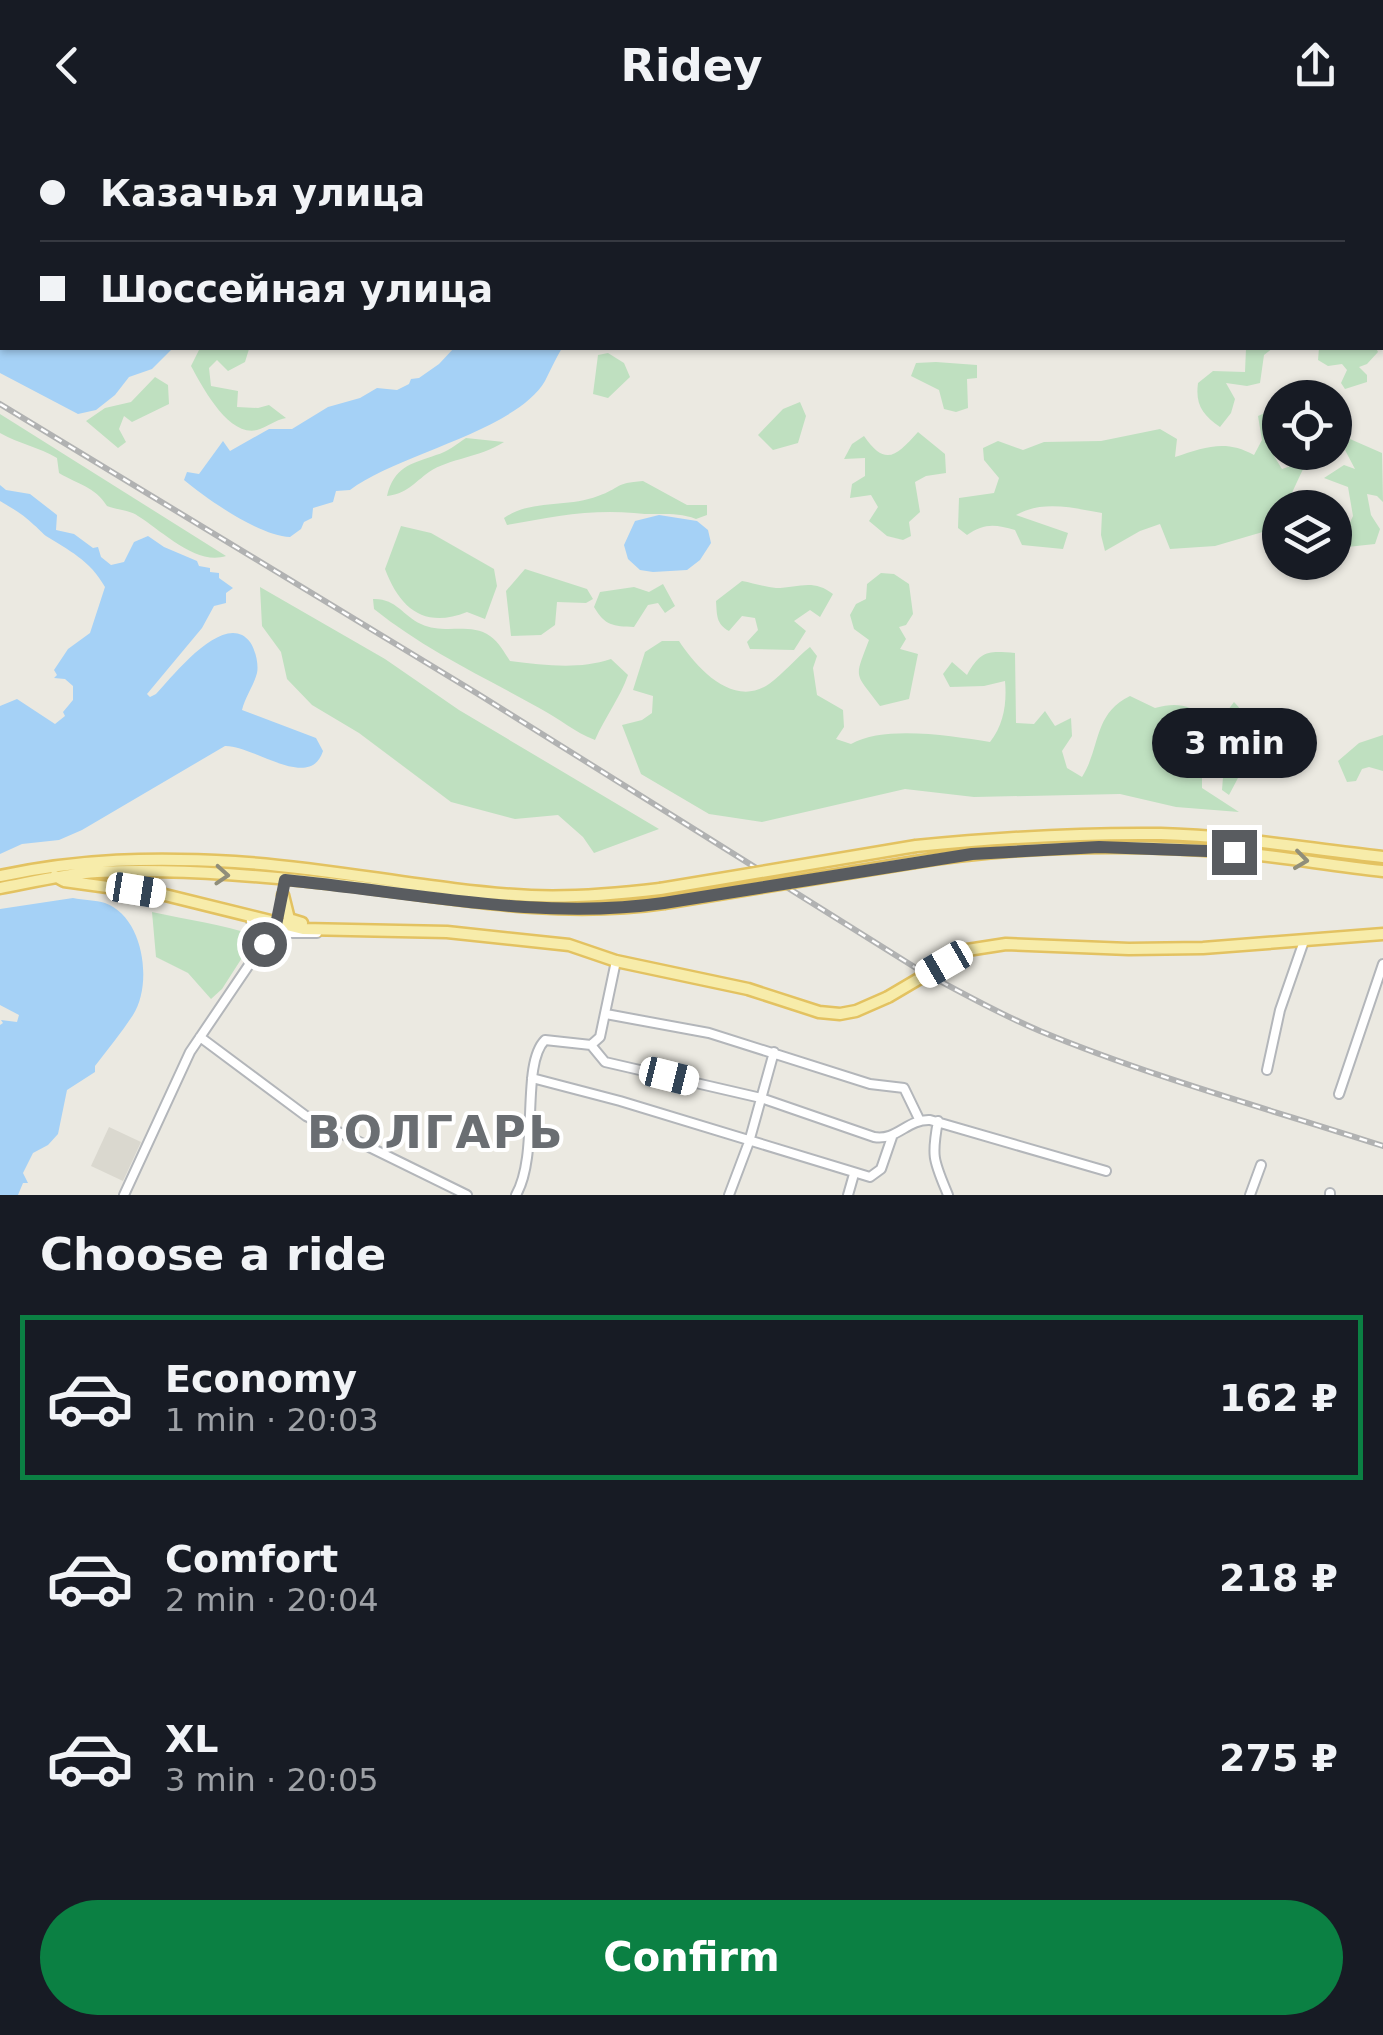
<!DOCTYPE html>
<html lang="en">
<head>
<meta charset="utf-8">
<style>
  :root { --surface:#171b24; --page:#242831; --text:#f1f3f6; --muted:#9ea1a6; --line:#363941; --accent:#0b8043 }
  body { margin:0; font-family:"DejaVu Sans",sans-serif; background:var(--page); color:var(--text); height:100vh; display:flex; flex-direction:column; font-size:38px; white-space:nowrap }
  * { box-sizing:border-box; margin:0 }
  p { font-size:32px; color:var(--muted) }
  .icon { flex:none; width:55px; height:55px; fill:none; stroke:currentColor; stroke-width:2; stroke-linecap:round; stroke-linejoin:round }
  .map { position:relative; height:1065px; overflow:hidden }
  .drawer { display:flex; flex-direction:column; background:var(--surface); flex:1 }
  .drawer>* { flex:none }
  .hud { position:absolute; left:0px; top:0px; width:1385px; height:220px; box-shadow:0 2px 8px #0004; display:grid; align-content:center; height:220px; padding:0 40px; background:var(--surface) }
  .tools { position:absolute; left:1262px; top:250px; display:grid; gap:20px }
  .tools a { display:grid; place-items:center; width:90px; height:90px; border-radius:50%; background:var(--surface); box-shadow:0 2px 8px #0004; font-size:50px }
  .end { position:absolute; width:45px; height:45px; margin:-22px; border:12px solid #595c60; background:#fff; box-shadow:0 0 0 5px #fff }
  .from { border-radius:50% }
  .bubble { position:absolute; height:70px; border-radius:35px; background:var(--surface); box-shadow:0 2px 8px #0004; font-size:32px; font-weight:800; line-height:70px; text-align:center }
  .car { position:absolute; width:30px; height:60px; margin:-30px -15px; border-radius:12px; box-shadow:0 0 8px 2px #0007; background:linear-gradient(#fff 24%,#345 0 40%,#fff 0 76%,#345 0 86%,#fff 0) }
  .hud b { display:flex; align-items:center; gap:35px; height:95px; font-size:38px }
  .hud b+b { border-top:2px solid var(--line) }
  .hud i { width:25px; height:25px; background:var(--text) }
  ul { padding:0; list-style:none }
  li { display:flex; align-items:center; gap:30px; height:165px; margin:0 20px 15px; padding:0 20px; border:5px solid transparent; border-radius:0px }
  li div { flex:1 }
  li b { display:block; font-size:38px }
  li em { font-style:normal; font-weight:800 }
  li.selected { border-color:var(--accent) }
  li>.icon { width:90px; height:90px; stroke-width:1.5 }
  h2 { padding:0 40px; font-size:45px; line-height:120px }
  .button { display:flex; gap:20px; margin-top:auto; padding:20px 40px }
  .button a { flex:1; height:115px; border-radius:60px; background:var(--accent); color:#fff; font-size:40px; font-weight:800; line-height:115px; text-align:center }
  header { display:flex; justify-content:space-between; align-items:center; height:130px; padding:0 40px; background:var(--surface); font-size:45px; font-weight:800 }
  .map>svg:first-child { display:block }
  .education { fill:#dad8cf }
  .green { fill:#bfe0c0 }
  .water { fill:#a5d1f6 }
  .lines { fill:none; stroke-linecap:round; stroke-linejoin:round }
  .minor-casing { stroke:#b3b6ba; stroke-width:12 }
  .major-casing { stroke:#e3c261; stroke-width:15 }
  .minor { stroke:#fff; stroke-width:8 }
  .major { stroke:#f7ecaa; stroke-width:10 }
  .rail-casing { stroke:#b1b2b2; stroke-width:6 }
  .rail { stroke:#fff; stroke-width:2.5; stroke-dasharray:8; stroke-linecap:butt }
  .major-bridge-casing { stroke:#e3c261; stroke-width:15; stroke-linecap:butt }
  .major-bridge { stroke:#f7ecaa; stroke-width:10 }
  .oneway { stroke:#908e7a }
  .route { stroke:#595c60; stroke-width:12 }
  .labels { text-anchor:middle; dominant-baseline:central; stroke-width:8; stroke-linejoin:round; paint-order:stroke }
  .district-label { font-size:45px; font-weight:bold; letter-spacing:2.5px; fill:#6a6e72; stroke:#fff }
</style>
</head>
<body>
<header><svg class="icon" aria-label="back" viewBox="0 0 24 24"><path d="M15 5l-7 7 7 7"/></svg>Ridey<svg class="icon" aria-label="share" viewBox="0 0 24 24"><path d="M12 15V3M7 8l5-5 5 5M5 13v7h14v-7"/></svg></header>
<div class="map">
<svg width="1383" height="1065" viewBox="0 0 1383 1065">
  <rect width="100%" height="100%" fill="#ebe9e1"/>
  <path class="education" d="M109,997L141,1012L123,1051L91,1036Z"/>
  <path class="green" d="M200,218L249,219L245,232L228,241L217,230L209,238L211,256L238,261L237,277L258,278L269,275L286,288C275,290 267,297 257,300C228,307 202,256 191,236Z
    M1246,218H1273L1264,225L1260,253L1247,256L1226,253L1235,269L1231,283L1220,297C1203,285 1195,275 1198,253L1213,241L1245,242Z
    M1319,218H1376L1378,222L1367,234L1359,237L1367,245V252L1345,259L1341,253L1347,240L1342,234L1328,236L1318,230Z
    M608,223L624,233L630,247L608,268L593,264L598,225Z
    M936,232L977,235V248L967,249L968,278L956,282L944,279L939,260L911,246L916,233Z
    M155,247L168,255L169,274L132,292L124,286L119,299L126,312L118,318L86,291L105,278L131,272Z
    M800,272L806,286L798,313L773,320L758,305L783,279Z
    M1269,281L1276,300L1274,326L1282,339L1291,336L1303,339L1290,367L1296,377L1280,378V397L1215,416L1170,419L1160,394L1140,401L1105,421L1101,405L1102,383C1074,378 1042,370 1016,385L1068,403L1063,419L1022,415L1015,400C995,394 984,393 967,405L958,398L959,368L994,363L999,348L984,330L983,318L998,311L1023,320L1044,312L1101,311L1160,299L1177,309L1175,327C1205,317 1226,309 1254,325L1262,310L1258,286Z
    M0,284L226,426C196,436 161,400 138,386C130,380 117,380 107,376C94,356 79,355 59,343L57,328C39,317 19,314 0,303Z
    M918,302L945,324L946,343L926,346L915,352L920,382L909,392L911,406L903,410L887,406L869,391L878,377L871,365L850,368L852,354L865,346V328L844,329L852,314L864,306C886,338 897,325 918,302Z
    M466,308L504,312C479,328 450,328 429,342C414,353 406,364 387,366C394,337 410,334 436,325C447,322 457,314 466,308Z
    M1350,309L1382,323L1383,372L1377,366L1367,364L1371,385L1380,399L1375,414L1338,418L1353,386L1348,357L1324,348L1344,335L1355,339L1345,320Z
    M643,351L687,375H707V385L696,389C674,381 656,386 634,383C590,379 550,387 507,395L504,388C531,369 567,378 598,366C621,358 614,353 643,351Z
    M401,396L431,403L494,439L497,456L485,489L467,482C425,499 400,479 385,439Z
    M525,439L587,459L593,469L586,473L557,472L555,495L541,505L511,506L506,461Z
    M881,443L894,444L909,454L913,484L906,495L899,497L906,509L900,519L918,524L909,569L880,576C854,541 854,550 869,510L854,499L850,485L856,474L866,469L867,454Z
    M742,451C753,453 765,457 776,458C798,458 813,448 833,464L820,487L810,480L794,491L806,501L794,520L750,519L747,512L758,500L755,488L742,486L729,501C716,494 717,485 716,471Z
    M663,454L675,476L665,483L658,473L648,475L634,497C613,496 605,496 594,477L600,462L634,457L649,462Z
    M260,457L385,529L459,580L659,699L594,723L583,707L558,685L515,689L451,672L359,603L312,575L287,549L281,522L262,496Z
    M373,469C396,468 403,486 421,494C443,505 470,492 490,506C499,512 504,522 510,531C545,535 577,540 611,529L628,545C620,568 605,587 595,610C574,602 560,589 541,579C484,547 425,520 374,479Z
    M662,511H679C696,537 733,579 769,554C783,544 796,528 810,517L817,526L813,538L817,565L843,580L844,597L836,609L851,614C885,595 951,606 990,612C1004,595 1007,572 1005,551L984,556L950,557L943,544L952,532L967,545C981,520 988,521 1015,523L1016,593L1034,594L1045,581L1055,596L1071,588L1072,606L1062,621L1067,638L1082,647C1101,617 1093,584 1130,566L1155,578C1177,572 1189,575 1208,588L1225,584L1234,572C1263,600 1246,634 1229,665L1222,660L1223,647L1202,646V658L1239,682L1176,677L1120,664L974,667L905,659L762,692L709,684L641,644L622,595L642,590L652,583L653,566L633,560L645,522Z
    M1383,605V641L1369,637L1362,639L1356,651L1347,652L1338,631L1359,613Z
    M152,782C188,790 222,794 256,806L222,859L211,869L188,843L156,827Z"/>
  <path class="water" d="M0,187L2,218H173L152,239L129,247L115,265L96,280L78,284L0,243Z
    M454,218H562C556,228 550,241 545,251C516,301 397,324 350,360L336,361L333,372L313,378L312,388L304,392L301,399L290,407C260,406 208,370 184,350L187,342L199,344L223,311L230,321L269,299H292L328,277L360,268L377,258L397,260L409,254L411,249L419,248L439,234Z
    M0,355L6,360L30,364L57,385L56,400L74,404L93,418L98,417L101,427L111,435L124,432L134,412L148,406L164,417L197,431L199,436L210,438V442L219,443V448L233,458L226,463V473L214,476L202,498L147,564L150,567L156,564C173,546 225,479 250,512C255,519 259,534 257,543C254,555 245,567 242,580L316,608L323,621C310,662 253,615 225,616L82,700L59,710L22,714L0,724V576L17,569L55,594L65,586L63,582L73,570V556L65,549L54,548L57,545L54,540L68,519L90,503L105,457C90,430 68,420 46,406C44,405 36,396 34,395C24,385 12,378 0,371Z
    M659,385L697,391L708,400L711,413L700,430L687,440L653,442L640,440L628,429L624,415L635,391Z
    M73,768C83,770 96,770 105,773C144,787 153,854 133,885C122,902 108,919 95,936V942L67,960L58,1004L48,1015L33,1023L23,1043L28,1053H23L18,1065H0V895L3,893L1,890L17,892L19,885L0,875V779Z"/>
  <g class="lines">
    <g class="minor-casing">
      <path id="minor" d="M251,791L263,798L265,814
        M268,811L287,803H317
        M606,884L709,903L870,954L904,958L919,989
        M200,907L306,986L467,1065
        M591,915L605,932L761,968L874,1007C897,1011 907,989 930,990L1106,1041
        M1267,940L1280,880L1304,811
        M532,948L620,971L870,1047L881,1039L892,1007
        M1339,964L1383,834
        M938,991C931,1028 934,1031 948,1065
        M124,1065L190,922L276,795
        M516,1065C540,1023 520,935 545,910L591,915L600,907L616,831
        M729,1065L749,1012L774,922
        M848,1065L854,1044
        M1250,1065L1261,1035
        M1330,1065V1063"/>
    </g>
    <g class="major-casing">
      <path id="major" d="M916,716C997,708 1080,703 1161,704C1236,706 1309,719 1383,727
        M915,732C1019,716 1126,713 1230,722C1281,726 1332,736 1383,741
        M0,746C79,729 154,727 235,732C334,738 432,761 531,766C574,768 618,764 660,759
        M55,746L64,751L165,765L303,799L447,802L569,815L616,831L748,859L819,882L840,884L856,881L888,867
        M0,758C32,752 64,744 97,742C185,738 275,747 362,757C463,770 563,788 664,773
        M283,765L289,789L302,793
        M944,834L961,821L1006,814L1129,819L1203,818L1383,804"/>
    </g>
    <use href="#minor" class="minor"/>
    <use href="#major" class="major"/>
    <g class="rail-casing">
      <path id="rail" d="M0,274L478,564L916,838C957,860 997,883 1040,901C1151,947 1269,979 1383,1016"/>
    </g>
    <use href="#rail" class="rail"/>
    <g class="major-bridge-casing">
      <path id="major-bridge" d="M660,759L916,716
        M664,773L915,732
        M888,867L944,834"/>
    </g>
    <use href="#major-bridge" class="major-bridge"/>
  </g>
  <defs><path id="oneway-chevron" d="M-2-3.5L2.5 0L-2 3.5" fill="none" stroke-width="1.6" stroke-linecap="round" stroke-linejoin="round" transform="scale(2.5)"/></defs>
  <g class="oneway">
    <use href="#oneway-chevron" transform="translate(1301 730) rotate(7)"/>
    <use href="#oneway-chevron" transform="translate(222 745) rotate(4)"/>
  </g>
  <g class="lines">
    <path class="route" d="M264,814L276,795L285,750C411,762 538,791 664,773L972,724L1099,717L1234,722"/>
  </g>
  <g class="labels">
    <g class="district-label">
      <text x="436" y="1002">ВОЛГАРЬ</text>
    </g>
  </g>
</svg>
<div class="tools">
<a><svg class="icon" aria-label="locate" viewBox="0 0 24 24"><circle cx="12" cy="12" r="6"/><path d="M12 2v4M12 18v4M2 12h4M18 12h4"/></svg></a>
<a><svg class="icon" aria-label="layers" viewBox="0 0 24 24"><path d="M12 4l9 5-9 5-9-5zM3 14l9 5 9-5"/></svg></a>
</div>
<i class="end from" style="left:264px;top:814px"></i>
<i class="end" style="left:1234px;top:722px"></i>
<div class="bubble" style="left:1152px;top:578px;width:165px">3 min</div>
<i class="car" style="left:136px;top:760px;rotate:99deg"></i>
<i class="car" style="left:944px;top:834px;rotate:240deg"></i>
<i class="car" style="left:669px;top:946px;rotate:104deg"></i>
<div class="hud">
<b><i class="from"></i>Казачья улица</b>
<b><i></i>Шоссейная улица</b>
</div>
</div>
<section class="drawer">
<h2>Choose a ride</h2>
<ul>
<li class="selected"><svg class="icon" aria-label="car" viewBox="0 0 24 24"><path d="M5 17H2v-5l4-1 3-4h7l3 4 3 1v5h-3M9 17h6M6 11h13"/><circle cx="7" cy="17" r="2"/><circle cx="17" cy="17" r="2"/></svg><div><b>Economy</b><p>1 min · 20:03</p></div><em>162 ₽</em></li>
<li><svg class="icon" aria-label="car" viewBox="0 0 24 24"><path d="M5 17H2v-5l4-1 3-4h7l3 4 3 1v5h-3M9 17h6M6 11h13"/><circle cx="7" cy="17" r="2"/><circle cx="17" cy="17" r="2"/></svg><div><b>Comfort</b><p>2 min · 20:04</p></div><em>218 ₽</em></li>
<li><svg class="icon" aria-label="car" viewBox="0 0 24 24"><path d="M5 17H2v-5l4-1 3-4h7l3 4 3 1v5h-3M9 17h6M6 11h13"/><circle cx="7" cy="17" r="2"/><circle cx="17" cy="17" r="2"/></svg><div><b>XL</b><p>3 min · 20:05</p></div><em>275 ₽</em></li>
</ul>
<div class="button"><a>Confirm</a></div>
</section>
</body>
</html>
